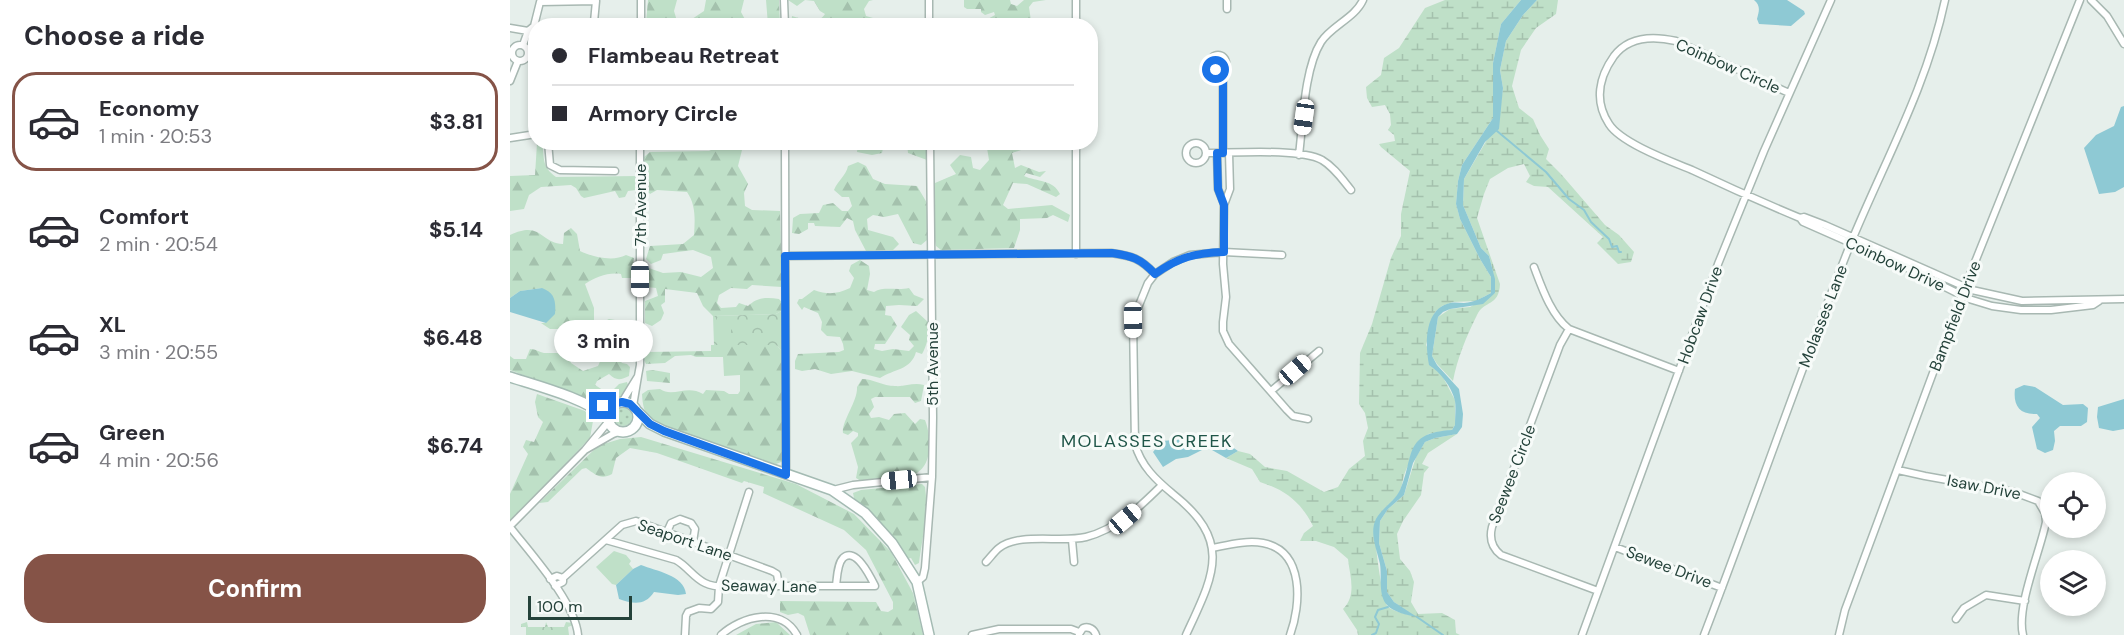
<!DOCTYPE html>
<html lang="en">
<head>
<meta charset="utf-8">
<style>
  :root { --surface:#fff; --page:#f7f7f7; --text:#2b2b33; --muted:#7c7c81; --line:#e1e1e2; --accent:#855347 }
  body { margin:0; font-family:"DM Sans",sans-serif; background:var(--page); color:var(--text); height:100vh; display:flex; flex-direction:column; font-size:22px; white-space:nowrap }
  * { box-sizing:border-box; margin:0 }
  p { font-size:20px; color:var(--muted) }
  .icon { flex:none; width:33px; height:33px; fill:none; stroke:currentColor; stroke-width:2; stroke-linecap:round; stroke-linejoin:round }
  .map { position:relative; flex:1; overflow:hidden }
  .side { display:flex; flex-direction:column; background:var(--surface); width:510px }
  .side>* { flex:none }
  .top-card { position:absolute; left:18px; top:18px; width:570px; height:132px; border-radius:24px; box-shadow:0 3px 9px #0003; display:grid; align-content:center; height:132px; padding:0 24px; background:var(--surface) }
  .controls { position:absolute; left:1530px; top:472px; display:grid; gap:12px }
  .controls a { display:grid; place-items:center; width:66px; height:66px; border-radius:50%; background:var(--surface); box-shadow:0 3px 9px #0003; font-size:30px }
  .scale { position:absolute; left:18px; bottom:15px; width:104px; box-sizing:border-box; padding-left:6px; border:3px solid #24423a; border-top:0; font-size:16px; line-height:21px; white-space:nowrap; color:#24423a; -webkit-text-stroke:4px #f7fbf9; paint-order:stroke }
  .end { position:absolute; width:27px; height:27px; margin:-14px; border:8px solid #1a73e8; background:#fff; box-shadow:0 0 0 3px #fff }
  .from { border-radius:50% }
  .bubble { position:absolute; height:42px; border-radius:21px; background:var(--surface); box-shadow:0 3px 9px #0003; font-size:20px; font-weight:700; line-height:42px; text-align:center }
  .car { position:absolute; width:18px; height:36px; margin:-18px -9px; border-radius:8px; box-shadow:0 0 4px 2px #0007; background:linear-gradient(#fff 24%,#345 0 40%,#fff 0 76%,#345 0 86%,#fff 0) }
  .top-card b { display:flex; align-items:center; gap:21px; height:57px; font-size:22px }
  .top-card b+b { border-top:2px solid var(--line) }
  .top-card i { width:15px; height:15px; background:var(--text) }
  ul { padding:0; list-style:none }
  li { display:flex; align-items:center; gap:18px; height:99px; margin:0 12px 9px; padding:0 12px; border:3px solid transparent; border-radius:24px }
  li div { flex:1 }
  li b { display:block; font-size:22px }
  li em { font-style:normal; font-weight:700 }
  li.current { border-color:var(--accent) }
  li>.icon { width:54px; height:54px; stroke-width:1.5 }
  h2 { padding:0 24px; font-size:27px; line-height:72px }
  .primary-button { display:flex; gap:12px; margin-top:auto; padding:12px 24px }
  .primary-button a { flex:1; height:69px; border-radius:24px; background:var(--accent); color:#fff; font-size:24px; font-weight:700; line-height:69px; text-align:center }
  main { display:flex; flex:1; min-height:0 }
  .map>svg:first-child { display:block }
  .forest { fill:url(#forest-firs) }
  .wetland { fill:url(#wetland-marsh) }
  .park { fill:url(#park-crowns) }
  .garden { fill:url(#garden-dots) }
  .pitch { fill:#bfe0c8 }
  .water { fill:#8ec9d4 }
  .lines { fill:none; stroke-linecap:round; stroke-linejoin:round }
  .stream { stroke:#8ec9d4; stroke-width:2 }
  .minor-casing { stroke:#a8b8b2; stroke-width:9 }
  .secondary-casing { stroke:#a4bbb3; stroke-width:12 }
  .minor { stroke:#fff; stroke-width:6 }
  .secondary { stroke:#fff; stroke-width:9 }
  .route { stroke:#1a73e8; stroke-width:8 }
  .labels { text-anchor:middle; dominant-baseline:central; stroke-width:6; stroke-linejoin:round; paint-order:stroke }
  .street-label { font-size:16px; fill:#24423a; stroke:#f7fbf9 }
  .neighbourhood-label { font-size:18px; letter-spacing:1.5px; fill:#1f5548; stroke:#f7fbf9 }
</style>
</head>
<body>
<main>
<section class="side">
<h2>Choose a ride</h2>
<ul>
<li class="current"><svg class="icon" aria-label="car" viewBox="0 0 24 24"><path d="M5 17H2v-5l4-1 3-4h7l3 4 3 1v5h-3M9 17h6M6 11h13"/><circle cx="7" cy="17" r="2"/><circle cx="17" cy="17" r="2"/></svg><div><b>Economy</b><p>1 min · 20:53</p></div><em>$3.81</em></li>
<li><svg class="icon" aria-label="car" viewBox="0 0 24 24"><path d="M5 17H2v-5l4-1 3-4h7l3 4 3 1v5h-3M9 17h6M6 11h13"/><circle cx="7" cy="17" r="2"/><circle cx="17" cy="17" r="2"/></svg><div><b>Comfort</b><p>2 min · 20:54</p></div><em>$5.14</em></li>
<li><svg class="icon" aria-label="car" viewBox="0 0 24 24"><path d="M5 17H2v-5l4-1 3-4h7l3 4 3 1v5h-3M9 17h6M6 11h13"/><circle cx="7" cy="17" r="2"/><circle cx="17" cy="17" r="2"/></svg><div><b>XL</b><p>3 min · 20:55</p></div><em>$6.48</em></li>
<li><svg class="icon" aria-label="car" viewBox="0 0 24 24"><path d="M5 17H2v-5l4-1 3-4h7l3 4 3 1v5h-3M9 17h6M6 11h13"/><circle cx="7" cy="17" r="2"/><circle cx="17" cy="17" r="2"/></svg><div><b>Green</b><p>4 min · 20:56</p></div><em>$6.74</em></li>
</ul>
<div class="primary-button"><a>Confirm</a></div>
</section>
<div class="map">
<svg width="1614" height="635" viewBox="0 0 1614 635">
  <defs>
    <pattern id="forest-firs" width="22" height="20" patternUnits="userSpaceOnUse" patternTransform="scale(1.5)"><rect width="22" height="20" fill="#bfe0c8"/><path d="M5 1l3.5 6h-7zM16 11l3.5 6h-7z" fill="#a4c1ad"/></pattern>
    <pattern id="wetland-marsh" width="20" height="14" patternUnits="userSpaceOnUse" patternTransform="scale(1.5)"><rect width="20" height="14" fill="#bfe0c8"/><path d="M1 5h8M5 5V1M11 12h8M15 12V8" fill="none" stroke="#a4c1ad"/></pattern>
    <pattern id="park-crowns" width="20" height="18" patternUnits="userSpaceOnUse" patternTransform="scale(1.5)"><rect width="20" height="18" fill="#bfe0c8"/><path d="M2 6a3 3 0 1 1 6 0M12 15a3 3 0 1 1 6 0" fill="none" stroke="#a4c1ad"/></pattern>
    <pattern id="garden-dots" width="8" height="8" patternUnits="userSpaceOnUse" patternTransform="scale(1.5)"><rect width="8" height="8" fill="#bfe0c8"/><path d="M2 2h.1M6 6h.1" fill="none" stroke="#a4c1ad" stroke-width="1.8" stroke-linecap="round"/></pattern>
  </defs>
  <rect width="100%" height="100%" fill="#e6efeb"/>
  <path class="forest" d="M138,0H167L164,11L167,21L182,19L194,11L196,0H234L231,12L238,25H138L136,23Z
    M256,0H269L270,25H258Z
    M278,0H363L359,1L354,9L356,16L363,18L368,23L366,26L281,25L282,16C293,19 307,26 315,14L310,11L304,1L295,0L287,6Z
    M454,0H500L501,4L507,6L514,0H536L523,2L519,7L521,21L514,25H479L476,20L485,15L484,12L475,15L471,12V9H457L454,7Z
    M27,143H32C35,159 31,166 46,177L127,176L126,190L118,191L115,197L109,198L105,191L74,198L71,196L66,188L61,185L31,187L19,195L14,209L0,211V176L25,175Z
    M214,143H228L233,146L228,166L238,184L234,193L235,206L242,210L270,211L272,287L242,285L237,289L221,288L209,295L207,303L211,308L226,307L229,303L238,306C247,297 257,297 269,299L274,305L273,310L266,314L203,316L193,306L187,293L155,289V302L151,305L154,313L151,320L142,326L135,323V301L148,296L146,288L136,287V267L153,273L171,272L191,277L203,268L201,257L183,250L153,254L151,260L141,264L136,259L140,246L173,244L184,235C185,220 186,205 177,192L147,190L140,194L134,187V157L140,152L199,151Z
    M348,143H374L372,153L362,155L347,152Z
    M394,143H417V160L398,153L397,144Z
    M480,143H516L513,144L514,149L502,153L505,168L511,165L529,172L536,171L530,177L516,173L514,176C527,182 543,179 550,194L546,197L517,184L503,183L493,205L498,209L542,205L560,215L558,222L543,215L537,218L510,219V230L504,248L431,250L426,246L425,241V183L446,174L440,165L450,155L461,157L463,168L470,170L479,160L477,148Z
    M348,162L356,166L363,179L375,184L407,186L417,203V240L411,245L403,243L388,214L374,217L363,215L357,219L358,230L383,237L389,244L383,250L356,251L345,230L343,221L337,218L330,227L305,226L304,223H298V229L289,234L282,233L283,218L290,214L309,213L313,205L323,203L332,211H338L342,206L339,197H332L324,190C328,180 336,176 338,166Z
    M61,228L67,234L70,251C83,257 103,262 116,255L124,258L121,278H112L111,274C98,272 86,277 75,284L84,308V323L92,328L93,322L99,319L111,321L116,328V334L107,342V357L112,363L117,364L120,367L119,376C111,380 106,381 99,374L87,381L85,385L96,392L102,391L109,384L117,382L118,385L113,395L95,402L82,401L0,370V356L4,359H16L20,349C26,349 29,352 34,353C43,353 51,352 59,356L61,363L73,371L88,366C93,356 92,351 86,341C75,335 69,339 60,346L57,345L56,329H40L31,323H36L32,288L10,291L0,298V235C31,220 30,243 53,244L54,233Z
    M350,260L359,266L360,274L357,290L364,292C374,286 387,291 399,288L404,295L414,299L407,306L389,305L376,306L375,315L381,316L387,326L375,344H365L364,349L372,351L383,349L399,351L404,346L399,340L400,335L391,327L399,315L406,311L418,322C419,334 418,343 412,354L406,352C401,370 384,369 370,378L342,371L321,374L305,369L292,371L285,369V361L288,354L329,352L334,350L333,344L330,337L317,336L311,330L312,322L308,313L294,307L292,310L287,303L289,299H292L304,290C318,295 327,294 340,288L344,278L339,271L341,265Z
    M258,344L266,345L274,353V461L266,464L156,428C138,418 133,415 132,394L138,390L150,389C163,398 177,384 193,394L196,390L214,391L219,394H228L230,391V375L214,376L213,357H186L181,355L165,356L155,363L136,364L133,358L138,352L201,351V345Z
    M143,370L160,373V383L137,381L136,371Z
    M352,379C363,379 373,386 385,386C395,387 403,382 414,385L411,401L405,403L400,397H365L361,399L364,407L359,414L361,418L369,417L379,420L384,414L395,413L405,424L410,419L415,420C419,430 419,438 419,448C418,486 378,479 351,481L346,478L348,467L341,443L348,436V433L343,431L338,435L333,433C331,422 348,401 347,387Z
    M27,394L75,411L83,421L80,438L0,522V494L18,454L13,447L16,440L24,442L33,422L28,417L25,402Z
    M131,437L286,484L344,514L381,552L403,593L413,635H300L294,616L288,613L278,615L270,612V601L366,602L371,611L378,612L383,609V602L356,550L334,530L253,493L254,487L234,481L232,483L147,453L120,448L106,458L102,474C91,480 86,475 76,468L72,469L38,502L29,503L92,442L97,443L110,439Z
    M412,484L415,487C419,512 412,539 409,563L405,565L401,558L397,559L345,503L343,493L351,490Z
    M266,622L280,635H226L246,624Z"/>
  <path class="wetland" d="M935,0H1011L991,24L983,63V118L952,165L948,181L946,204L950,219L970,259L981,277V293L966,301L943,302L932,306L925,312L916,345L945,400V425L942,430L918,434C911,446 901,458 896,470C892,479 893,488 887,496C880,504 870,511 866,521C862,529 872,601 878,607C885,612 896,614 904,616L884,602L877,592V571L869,543L870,521L878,509L894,495L906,457L915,442L925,438L947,434L918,453L912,464L919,467L914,473L911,495L893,521L887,534L890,559L900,571L904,582L901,602L908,614L932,613L945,620L946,633L950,635H848L847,630L833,609C847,595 840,577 838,559L824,547L806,541H790L794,533L803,526C791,502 775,490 750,482L742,469L716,458L728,451L740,454L755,467L777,471L814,492L828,487L839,469L855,456L853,441L858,428L855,413L849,404L850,353L862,324L881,258L891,236V214L900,171L871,147L869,144L885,141L884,135L878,130L881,125L880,114L875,105L862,107L857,98L856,87L871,75L874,58L889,48L915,8Z
    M1027,0H1048L1046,14L1026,28L1011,50L1002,86L1009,108L1023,119L1030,135L1039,149L1036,159L1051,174L1095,225L1109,235L1124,252L1121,262L1108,264L1087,243L1093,237L1038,187L1024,186L1016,182L1020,176L1014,164L998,168L980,179L974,194L967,218L990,284C989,307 974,300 967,315C957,335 947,359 943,381L927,364L922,356L928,317L940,309L960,307L985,293L983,272L979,256L971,248L953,205L954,179L978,138L991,102L993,88L990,70L996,41L1013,15Z"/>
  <path class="park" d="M273,310L274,353L266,345H204L203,316L266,314Z
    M17,622L18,627H35L36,622L38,627H54L56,622L62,623L63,625L58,627L59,635H16V627H11V624Z"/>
  <path class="garden" d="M104 417a9 9 0 1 1 18 0a9 9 0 1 1-18 0Z"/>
  <path class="pitch" d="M207,318H221V344H207Z
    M104,551L116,555L121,561L119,564L123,569L106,585L102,584L86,567Z"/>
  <path class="water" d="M1011,0H1027L1013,15L996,41L990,70L993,88L989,129L975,142L954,179L953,205L971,248L979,256L985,279V293L973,304L940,309L933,312L928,317L922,356L927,365L949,389L953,414L952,427L947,434L925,438L915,442L903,463L894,495L878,509L870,521L869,543L877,571V592L884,602L907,617C897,615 883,612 877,605C868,595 872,577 870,564C867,550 859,533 866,519C872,508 885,501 890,490C905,457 892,433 942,430L945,425C945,418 946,408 945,401C942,387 930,372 919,365C915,344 914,309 940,303C945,302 949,303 954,303C965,302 972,298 981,293V277L970,259L950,219L946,204L948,181L952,165L983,118V63L991,24Z
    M1244,0H1277L1294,11L1295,14L1281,26L1249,24L1247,19C1249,11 1251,6 1244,0Z
    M1614,106V187L1605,192L1589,194L1574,148L1586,135L1604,126L1611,107Z
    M32,288C45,293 46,301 45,314L36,323L0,312V298L10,291Z
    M1514,385L1525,387L1553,405L1573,404L1578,408L1577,422L1571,426H1550L1544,431L1545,441L1543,450L1535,453L1527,449L1522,427L1530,418L1527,414C1509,415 1503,405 1505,389Z
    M1614,399V429L1603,431L1589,428L1587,417L1588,407Z
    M688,434H704L728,451L716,458L702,450L694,449L678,457L666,459L653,467L643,452L652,441L675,439Z
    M131,565C146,571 174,575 176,594L168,595L144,592C135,606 123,604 109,599L106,585L123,569Z"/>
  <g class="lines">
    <path class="stream" d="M987,131L1036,172L1059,199L1074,210L1081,222L1099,239L1102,247L1107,246L1109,252H1111
      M907,617L933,635
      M862,635L866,633L869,624L865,617L868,610L878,607"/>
    <g class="minor-casing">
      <path id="minor" d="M274,0L275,26
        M419,0V26
        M566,0V26
        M717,0V9
        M1581,0L1597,16L1614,44
        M131,26V0
        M0,28L18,31L13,45
        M18,31L24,26L30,2L86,1L84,22
        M2 53a8 8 0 1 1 16 0a8 8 0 1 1-16 0Z
        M700 63a8 8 0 1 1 16 0a8 8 0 1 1-16 0Z
        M0,81L8,61
        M1279,93L1166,41C1144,36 1119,36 1104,56C1089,77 1084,101 1099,124C1111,143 1160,161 1182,170C1218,187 1254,203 1290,218L1293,222L1395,267L1459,299L1482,306L1511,310H1541L1583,305L1589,301
        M0,138L26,134
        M38,142L40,165L50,170L105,171
        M275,142L276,475
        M566,142V254
        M676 153a10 10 0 1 1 20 0a10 10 0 1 1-20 0Z
        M696,153C723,153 789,148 812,160C824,167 832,179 841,190
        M707,153L708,189L714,204
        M713,153V69
        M719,153L720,189L714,205L713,264L716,297L713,322V331L719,344L777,410L783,416L798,419
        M789,155C793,123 794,69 811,42C821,26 845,18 853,0
        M1290,218L1294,217L1315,225L1462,290L1512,301L1614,299
        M275,256L601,253C622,256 630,258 645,274
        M1024,267C1032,288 1041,315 1059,329L1169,371
        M1059,329L1050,345L982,527C979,539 982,548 991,555L1088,591
        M128,376L130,365V142
        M761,391L809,351
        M112,402L128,376L123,406
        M99,421L75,450L103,434L111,431
        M1388,470L1415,476L1504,492L1528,501L1535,513L1536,522C1530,552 1506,607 1513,635
        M323,490L343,485L422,477
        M0,526L75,450
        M0,527C21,554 65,602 68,635
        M157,532L161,523L170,519L181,523L185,529L183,542
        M96,540L166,560C177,566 184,578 195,583C210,590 233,586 250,586C288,586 327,586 365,586C361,578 346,546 333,558C327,564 327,579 326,586
        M562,540L564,562
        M1105,547L1212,588
        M702,548C718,545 736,540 753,543C795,551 791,605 780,635
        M476,562C480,558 484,552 489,548C509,532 551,543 576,537C607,529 630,507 652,485
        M53,578L112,525L126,521L262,571L267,574L269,586
        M40,579L47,576L53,578V582L45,586
        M407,582L413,577L415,568L422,477L423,417L420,142
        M1446,619L1454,608L1476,595L1515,601
        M569,634L573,628C579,626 584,629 586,635
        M175,635L176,616L178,612L189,608L201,609L208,602L209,586L239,492
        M211,635C232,616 271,606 287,635
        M462,635L489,629H561L569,632
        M676,635C703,576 724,542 663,494C646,480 631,466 625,444L623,320L638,283L645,274L663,262L680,255L714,252L772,255
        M1072,635L1208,264L1254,151L1321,0
        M1194,635C1244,505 1289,374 1340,245C1374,162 1416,89 1435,0
        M1329,635L1335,610L1453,292L1570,0"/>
    </g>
    <g class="secondary-casing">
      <path id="secondary" d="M0,377C28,386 78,399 99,419
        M98 417a15 15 0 1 1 30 0a15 15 0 1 1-30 0Z
        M127,411L140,424L154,431L322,490L355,513L382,543L407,582L419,635"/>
    </g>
    <use href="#minor" class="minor"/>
    <use href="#secondary" class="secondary"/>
  </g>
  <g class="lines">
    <path class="route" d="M93,406L112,402L120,404L140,424L154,431L276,475L275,256L602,253C622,256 630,258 645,274C669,257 685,253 714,252V205L708,189L707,153H713V69L706,70"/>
  </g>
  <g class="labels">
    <g class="street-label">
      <text transform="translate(1218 66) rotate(24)">Coinbow Circle</text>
      <text transform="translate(130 205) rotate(-90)">7th Avenue</text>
      <text transform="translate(1385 264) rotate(25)">Coinbow Drive</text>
      <text transform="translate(1190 315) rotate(-70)">Hobcaw Drive</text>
      <text transform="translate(1313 316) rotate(-69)">Molasses Lane</text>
      <text transform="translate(1445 316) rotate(-69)">Bampfield Drive</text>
      <text transform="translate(422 364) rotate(-90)">5th Avenue</text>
      <text transform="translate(1002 474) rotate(-69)">Seewee Circle</text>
      <text transform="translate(1474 487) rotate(11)">Isaw Drive</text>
      <text transform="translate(175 540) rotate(19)">Seaport Lane</text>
      <text transform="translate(1159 567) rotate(21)">Sewee Drive</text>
      <text transform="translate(259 586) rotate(1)">Seaway Lane</text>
    </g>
    <g class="neighbourhood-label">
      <text x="637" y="441">MOLASSES CREEK</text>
    </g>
  </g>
</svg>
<div class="controls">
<a><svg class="icon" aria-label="locate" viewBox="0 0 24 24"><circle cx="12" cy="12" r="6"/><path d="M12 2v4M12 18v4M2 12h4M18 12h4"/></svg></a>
<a><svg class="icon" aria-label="layers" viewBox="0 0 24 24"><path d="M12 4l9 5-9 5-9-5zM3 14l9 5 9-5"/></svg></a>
</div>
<div class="scale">100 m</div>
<i class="end from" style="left:706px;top:70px"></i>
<i class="end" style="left:93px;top:406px"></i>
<div class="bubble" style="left:44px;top:320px;width:99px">3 min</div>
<i class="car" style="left:794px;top:117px;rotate:188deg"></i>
<i class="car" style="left:130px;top:279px;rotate:180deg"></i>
<i class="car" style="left:623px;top:320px;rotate:179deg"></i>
<i class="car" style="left:785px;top:370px;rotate:49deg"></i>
<i class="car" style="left:389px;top:480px;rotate:264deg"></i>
<i class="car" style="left:615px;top:519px;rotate:50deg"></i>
<div class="top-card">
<b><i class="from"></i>Flambeau Retreat</b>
<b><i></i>Armory Circle</b>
</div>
</div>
</main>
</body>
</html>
